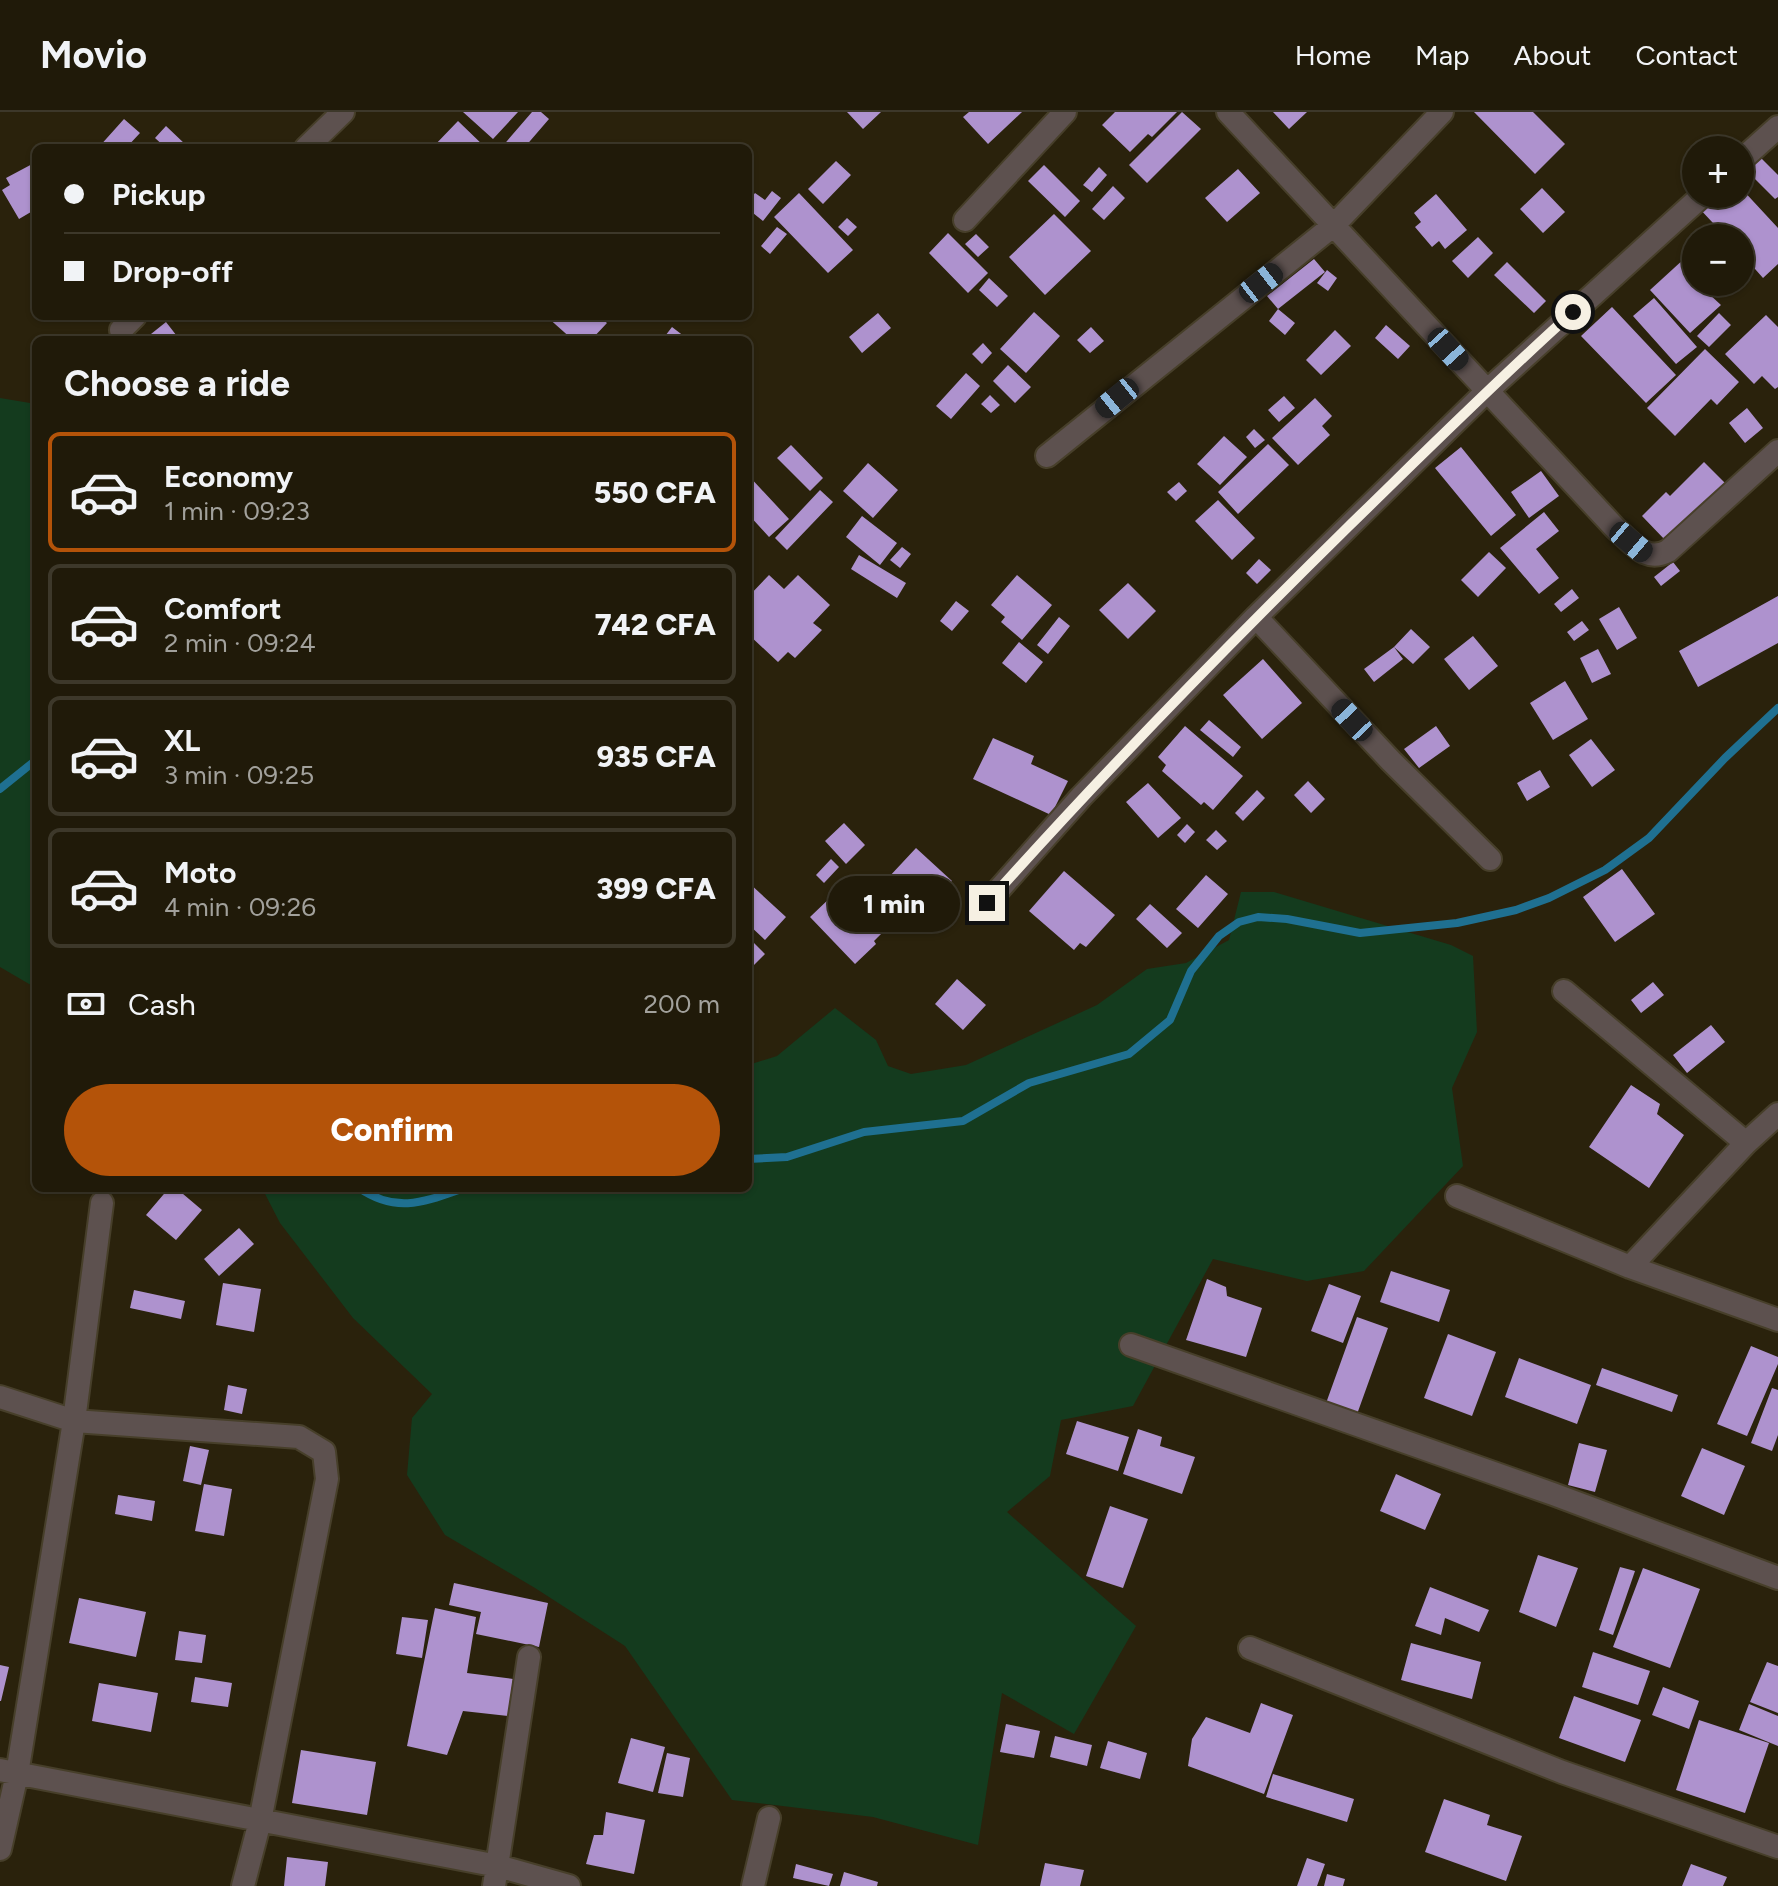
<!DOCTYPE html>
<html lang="en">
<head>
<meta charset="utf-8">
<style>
  :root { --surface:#201a09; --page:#282312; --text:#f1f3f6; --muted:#a2a19c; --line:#3d382a; --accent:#b45309 }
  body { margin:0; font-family:Figtree,sans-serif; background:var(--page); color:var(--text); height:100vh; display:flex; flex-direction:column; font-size:30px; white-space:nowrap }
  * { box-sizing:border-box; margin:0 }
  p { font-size:26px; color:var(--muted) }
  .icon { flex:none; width:44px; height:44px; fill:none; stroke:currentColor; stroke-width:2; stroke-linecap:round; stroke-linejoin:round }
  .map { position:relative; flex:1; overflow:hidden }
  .details { position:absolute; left:32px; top:224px; width:720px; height:856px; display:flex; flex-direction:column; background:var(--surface); border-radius:12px; box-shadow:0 2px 6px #0004,0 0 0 2px var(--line) }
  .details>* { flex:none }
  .top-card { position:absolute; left:32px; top:32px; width:720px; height:176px; border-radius:12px; box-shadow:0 2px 6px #0004,0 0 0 2px var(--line); display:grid; align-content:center; height:176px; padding:0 32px; background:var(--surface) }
  .buttons { position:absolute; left:1682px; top:24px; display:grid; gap:16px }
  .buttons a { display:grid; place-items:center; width:72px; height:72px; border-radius:50%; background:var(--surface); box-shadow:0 2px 6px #0004,0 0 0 2px var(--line); font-size:40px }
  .end { position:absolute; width:36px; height:36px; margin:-18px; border:10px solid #f6f0e3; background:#111; box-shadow:0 0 0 4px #111 }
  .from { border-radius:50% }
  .bubble { position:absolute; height:56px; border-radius:28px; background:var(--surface); box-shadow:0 2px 6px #0004,0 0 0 2px var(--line); font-size:26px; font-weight:800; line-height:56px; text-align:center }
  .car { position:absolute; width:24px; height:48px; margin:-24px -12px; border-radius:10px; box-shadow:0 0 6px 2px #0007; background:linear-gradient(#222 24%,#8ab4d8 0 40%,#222 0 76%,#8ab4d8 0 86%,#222 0) }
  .top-card b { display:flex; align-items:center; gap:28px; height:76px; font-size:30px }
  .top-card b+b { border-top:2px solid var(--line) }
  .top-card i { width:20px; height:20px; background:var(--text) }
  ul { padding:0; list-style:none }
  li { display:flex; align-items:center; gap:24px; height:120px; margin:0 16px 12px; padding:0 16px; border:4px solid var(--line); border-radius:12px }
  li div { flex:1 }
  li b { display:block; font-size:30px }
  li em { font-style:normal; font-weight:800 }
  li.selected { border-color:var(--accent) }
  li>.icon { width:72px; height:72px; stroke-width:1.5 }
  h2 { padding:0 32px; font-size:36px; line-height:96px }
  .pay { display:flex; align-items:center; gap:20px; height:88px; padding:0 32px; font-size:30px }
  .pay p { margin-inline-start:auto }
  .action { display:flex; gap:16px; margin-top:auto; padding:16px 32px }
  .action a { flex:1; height:92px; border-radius:48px; background:var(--accent); color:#fff; font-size:32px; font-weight:800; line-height:92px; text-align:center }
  header { display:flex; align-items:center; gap:48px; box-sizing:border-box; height:112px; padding:0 40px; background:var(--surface); border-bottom:2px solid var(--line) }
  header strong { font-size:38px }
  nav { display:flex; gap:44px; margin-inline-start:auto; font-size:28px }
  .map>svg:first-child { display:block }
  .green { fill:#143b1e }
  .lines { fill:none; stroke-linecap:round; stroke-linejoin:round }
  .stream { stroke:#1f7091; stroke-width:8 }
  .building { fill:#ae92ce }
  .minor-casing { stroke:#473f2a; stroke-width:26 }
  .minor { stroke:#5d514f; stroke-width:22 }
  .route { stroke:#f6f0e3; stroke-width:10 }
</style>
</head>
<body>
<header>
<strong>Movio</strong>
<nav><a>Home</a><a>Map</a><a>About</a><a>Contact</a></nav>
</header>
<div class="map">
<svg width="1778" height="1774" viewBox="0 0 1778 1774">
  <rect width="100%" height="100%" fill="#2a220c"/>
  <path class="green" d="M0,286L36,292V876L0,855Z
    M1241,780H1274L1451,833L1473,844L1477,920L1452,976L1463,1054L1364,1159L1307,1169L1213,1147L1133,1294L1061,1308L1050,1364L1007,1400L1136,1514L1074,1622L1002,1581L978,1733L873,1705L732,1688L625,1534L535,1476L445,1423L407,1363L412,1306L432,1282L353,1206L280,1111L262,1076H748V953L777,944L835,896L876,928L888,954L911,962L966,953L1097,893L1147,857L1186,851L1229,828Z"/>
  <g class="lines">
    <path class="stream" d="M0,677L36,648
      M748,1047L787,1045L864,1020L963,1009L1029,971L1129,942L1170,908L1191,859L1219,824L1239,810L1258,805L1287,807L1360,821L1457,811L1516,798L1549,786L1605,758L1649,726L1725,646L1778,596
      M359,1076C397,1102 424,1090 464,1076"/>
  </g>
  <path class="building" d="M463,0H518L493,27Z
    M532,0H541L549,7L524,36H501Z
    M847,0H881L863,17Z
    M969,0H1022L988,32L963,5Z
    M1115,0H1177L1152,25L1148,22L1130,40L1102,13Z
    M1182,0L1201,17L1147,71L1129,53Z
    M1273,0H1307L1289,17Z
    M1474,0H1533L1565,32L1535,62Z
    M124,7L140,21L126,36H98Z
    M458,9L486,36H432Z
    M166,14L186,33L182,36H166L155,26Z
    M1755,40L1778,63V85L1775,87L1741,53Z
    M836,49L851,63L823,92L808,77Z
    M36,50V97L19,107L2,78L10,73L6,66Z
    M1044,53L1080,89L1065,105L1028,69Z
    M1099,55L1107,63L1092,80L1083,73Z
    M1238,57L1260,81L1227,110L1205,86Z
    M1113,74L1125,86L1104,108L1092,97Z
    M1740,75L1778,116V152L1763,166L1740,140V126H1727L1698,95L1712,82H1740Z
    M1542,76L1565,100L1543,121L1520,97Z
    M772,79L781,86L763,109L748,97V90L755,81L765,88Z
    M799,81L853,138L828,161L774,105Z
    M1436,82L1467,118L1445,137L1439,129L1432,135L1415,115L1421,110L1414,101Z
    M1054,102L1091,139L1045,183L1009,145Z
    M847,106L857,115L848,124L838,115Z
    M777,115L787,122L770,142L761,134Z
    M948,121L988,161L968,181L929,141Z
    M976,122L989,135L978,145L965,132Z
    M1478,125L1493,141L1468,166L1452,149Z
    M1685,146L1696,157V170L1721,193L1690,221L1650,178Z
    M1314,147L1325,160L1278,197L1267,184Z
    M1507,150L1546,189L1534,201L1494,163Z
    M1327,158L1337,166L1328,179L1317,171Z
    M989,166L1008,184L997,195L979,178Z
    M1654,186L1697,235L1676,252L1633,204Z
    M1612,195L1676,263L1646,291L1581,224Z
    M1278,197L1295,211L1285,223L1269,209Z
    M1034,200L1060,224L1026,261L1000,237Z
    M878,201L891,216L862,241L849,225Z
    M1719,201L1731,213L1709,235L1697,224Z
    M1766,203L1778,215V275L1775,277L1762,264L1754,272L1725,242Z
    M546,204H599L607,211L591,228H573Z
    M166,210L180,228H148L146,226Z
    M1386,213L1410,234L1398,247L1375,226Z
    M672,215L689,228H662Z
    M1091,215L1104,229L1090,241L1077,228Z
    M1335,218L1351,234L1321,263L1306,248Z
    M983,231L992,241L982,252L972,242Z
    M1705,237L1739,270L1717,293L1711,287L1675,324L1647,296Z
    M1008,253L1031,275L1015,291L993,269Z
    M966,261L980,274L951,307L936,294Z
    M990,283L1000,293L991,301L981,292Z
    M1284,284L1295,296L1279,310L1268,298Z
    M1315,286L1332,304L1322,314L1330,323L1298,353L1272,326Z
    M1747,296L1763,316L1745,331L1729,311Z
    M1254,317L1265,328L1255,336L1246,325Z
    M1224,324L1247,345L1220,373L1197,352Z
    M1268,332L1289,353L1238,402L1218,380Z
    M791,333L823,366L810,379L777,346Z
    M1461,335L1516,403L1491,424L1435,356Z
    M1704,350L1725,371L1666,429L1642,404L1666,380L1670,384Z
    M868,351L898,378L873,406L843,379Z
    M1541,359L1559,384L1529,406L1511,380Z
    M748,363L789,407L769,425L748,402Z
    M1179,370L1187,379L1176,389L1167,380Z
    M820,378L833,390L787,438L775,426Z
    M1218,388L1255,426L1232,448L1195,409Z
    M1544,400L1559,419L1536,437L1559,466L1539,482L1500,436Z
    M862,404L897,431L880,453L846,425Z
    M902,435L911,442L900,456L890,448Z
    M1489,440L1506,456L1478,485L1461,468Z
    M859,443L906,471L897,486L851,457Z
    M1259,447L1271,458L1257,472L1246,461Z
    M1673,450L1680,459L1661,474L1654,465Z
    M769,463L784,477L798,463L830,493L813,511L822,518L795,546L788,540L778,550L748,522V485Z
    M1017,463L1052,493L1022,528L1001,510L1005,505L991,493Z
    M1128,471L1156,499L1128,527L1099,498Z
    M1572,477L1579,486L1561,500L1554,492Z
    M1778,484V531L1698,575L1679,539Z
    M956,489L969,499L952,519L940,509Z
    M1619,495L1637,526L1617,538L1599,507Z
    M1059,505L1070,514L1048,542L1037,533Z
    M1582,509L1589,518L1574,529L1567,520Z
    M1411,517L1430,535L1413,552L1394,535L1403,547L1374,570L1364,557L1394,535Z
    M1473,524L1498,554L1469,578L1444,547Z
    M1019,530L1043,550L1026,571L1002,551Z
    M1598,537L1611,562L1592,571L1580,546Z
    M1263,547L1302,591L1262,627L1223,583Z
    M1565,569L1588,607L1553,628L1530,591Z
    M1209,608L1241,635L1233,645L1200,618Z
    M1185,614L1243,664L1213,698L1204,690L1201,693L1162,659L1166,653L1158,645Z
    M1436,614L1450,634L1419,656L1404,637Z
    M993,626L1034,644L1031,652L1068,669L1051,703L973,667Z
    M1591,627L1615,658L1592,675L1569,643Z
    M1540,658L1550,675L1527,689L1517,671Z
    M1308,669L1325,687L1311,701L1294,683Z
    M1148,671L1181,706L1158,726L1126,690Z
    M1257,678L1265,686L1243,709L1235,701Z
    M844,711L865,733L846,752L825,729Z
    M1187,712L1195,720L1185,731L1177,723Z
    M1216,718L1227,729L1217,738L1206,728Z
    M916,736L952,769L924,799L888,766Z
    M831,747L839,755L824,771L816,763Z
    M1622,757L1655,802L1615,830L1583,785Z
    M1064,759L1115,803L1086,835L1080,831L1074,838L1029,799Z
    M1206,763L1228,782L1198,816L1176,797Z
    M858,764L883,790L871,801L886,817L874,829L876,832L855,852L810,805L832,784L835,787Z
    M748,770L786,805L765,828L748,812Z
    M1150,792L1182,821L1167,836L1136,807Z
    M748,825L765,842L748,859Z
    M957,867L986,893L963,918L935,892Z
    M1653,870L1664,883L1641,901L1631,888Z
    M1711,913L1725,930L1687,961L1673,943Z
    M1631,973L1660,992L1657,1002L1684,1023L1649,1076L1589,1035Z
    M169,1076H176L202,1098L176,1128L146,1103Z
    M239,1116L254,1132L219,1164L204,1147Z
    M1391,1159L1450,1178L1439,1210L1380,1190Z
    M1207,1167L1226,1175L1227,1184L1262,1196L1246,1245L1186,1228Z
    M223,1171L261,1177L254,1220L216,1213Z
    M1329,1172L1361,1184L1343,1231L1311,1219Z
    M134,1178L185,1189L181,1207L130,1196Z
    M1357,1205L1388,1216L1356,1305L1325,1294Z
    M1448,1222L1496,1240L1472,1304L1424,1286Z
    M1751,1234L1778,1245V1252L1747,1324L1717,1312Z
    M1519,1246L1591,1273L1577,1312L1505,1285Z
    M1602,1256L1678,1283L1672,1300L1596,1273Z
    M228,1273L247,1277L242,1302L224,1298Z
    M1772,1276L1778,1278V1323L1772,1339L1751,1331Z
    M1077,1309L1129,1325L1118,1359L1066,1342Z
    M1138,1317L1162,1325L1160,1334L1195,1345L1182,1382L1123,1362Z
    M1579,1331L1607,1338L1595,1380L1568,1373Z
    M190,1334L209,1338L201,1373L183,1369Z
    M1702,1336L1745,1354L1724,1403L1681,1384Z
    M1396,1362L1441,1382L1425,1418L1380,1399Z
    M204,1372L232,1377L224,1424L195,1419Z
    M118,1383L155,1389L152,1409L115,1402Z
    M1110,1394L1148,1407L1123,1476L1086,1464Z
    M1538,1443L1578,1456L1556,1515L1519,1500Z
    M1620,1455L1635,1459L1613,1523L1599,1518Z
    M1643,1456L1700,1477L1670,1556L1613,1535Z
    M454,1471L548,1491L539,1535L476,1522L481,1500L449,1493Z
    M1430,1475L1489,1498L1479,1520L1445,1506L1441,1523L1415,1514Z
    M79,1486L146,1500L136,1545L69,1531Z
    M435,1496L476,1505L467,1561L513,1567L508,1604L463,1599L447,1643L407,1634Z
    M402,1505L428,1508L422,1546L396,1542Z
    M179,1519L206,1523L202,1551L175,1548Z
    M1411,1531L1481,1550L1472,1587L1401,1568Z
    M1593,1540L1650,1559L1638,1593L1582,1575Z
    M1767,1550L1778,1554V1601L1750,1590Z
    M0,1553L9,1555L1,1589H0Z
    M195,1565L232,1571L228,1595L191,1590Z
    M99,1571L158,1581L151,1620L92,1609Z
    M1663,1575L1699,1589L1689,1617L1652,1603Z
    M1574,1584L1641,1608L1625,1650L1559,1626Z
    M1261,1591L1293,1603L1264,1682L1188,1654L1192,1627L1206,1605L1250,1621Z
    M1749,1592L1778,1604V1634L1739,1618Z
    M1699,1608L1769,1631L1745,1701L1676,1678Z
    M1006,1612L1040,1619L1034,1646L1000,1640Z
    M1055,1624L1092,1633L1087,1654L1050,1645Z
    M631,1626L665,1635L653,1680L618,1671Z
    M1108,1629L1147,1641L1140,1667L1100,1656Z
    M301,1638L376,1650L367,1703L292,1691Z
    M667,1641L690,1646L683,1685L658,1681Z
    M1273,1662L1354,1687L1347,1710L1266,1685Z
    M1444,1687L1490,1703L1487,1713L1522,1724L1506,1769L1425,1740Z
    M606,1700L645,1708L634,1762L586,1752L594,1723H603Z
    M287,1745L328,1750L325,1774H284Z
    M1307,1746L1325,1752L1317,1774H1297Z
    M1045,1751L1084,1758L1080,1774H1040Z
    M796,1752L833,1762L829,1774L793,1766Z
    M1691,1752L1727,1765L1723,1774H1682Z
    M844,1760L878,1770L877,1774H840Z
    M1327,1762L1345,1767L1343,1774H1324Z"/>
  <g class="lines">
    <g class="minor-casing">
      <path id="minor" d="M1228,0L1616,417C1633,431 1645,451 1668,439L1778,339
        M306,36L343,0
        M1740,49L1778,15
        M965,108L1065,0
        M121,218L135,204
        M1047,344L1334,113L1442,0
        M1256,505L1391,649L1490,747
        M987,791L1081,685L1256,505L1487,279L1704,82
        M1564,879L1746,1031
        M1457,1084L1630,1155L1778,1208
        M1630,1155L1746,1031L1778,1002
        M1131,1233L1553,1382L1778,1466
        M0,1285L74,1309L299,1325L324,1340L327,1367L260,1709L243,1774
        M1250,1536L1562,1660L1778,1735
        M0,1658L498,1754L569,1774
        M0,1737L17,1662L74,1309L102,1091
        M494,1774L529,1545
        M753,1774L769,1706"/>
    </g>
    <use href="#minor" class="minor"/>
  </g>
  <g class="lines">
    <path class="route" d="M987,791C1103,661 1225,536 1349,414C1423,342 1496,269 1573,200"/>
  </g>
</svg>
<div class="buttons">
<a>+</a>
<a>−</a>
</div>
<i class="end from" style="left:1573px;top:200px"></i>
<i class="end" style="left:987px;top:791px"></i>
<div class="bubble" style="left:828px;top:764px;width:132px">1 min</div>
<i class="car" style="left:1261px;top:171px;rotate:52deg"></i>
<i class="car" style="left:1448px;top:237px;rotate:138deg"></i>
<i class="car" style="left:1117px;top:286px;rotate:231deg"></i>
<i class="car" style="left:1631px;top:430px;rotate:130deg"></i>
<i class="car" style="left:1352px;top:608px;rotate:317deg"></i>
<div class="top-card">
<b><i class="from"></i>Pickup</b>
<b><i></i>Drop-off</b>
</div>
<section class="details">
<h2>Choose a ride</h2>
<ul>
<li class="selected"><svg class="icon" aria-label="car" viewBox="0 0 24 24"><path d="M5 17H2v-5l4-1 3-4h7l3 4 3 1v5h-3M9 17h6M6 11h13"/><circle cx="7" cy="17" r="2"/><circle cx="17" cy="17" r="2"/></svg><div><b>Economy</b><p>1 min · 09:23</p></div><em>550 CFA</em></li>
<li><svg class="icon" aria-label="car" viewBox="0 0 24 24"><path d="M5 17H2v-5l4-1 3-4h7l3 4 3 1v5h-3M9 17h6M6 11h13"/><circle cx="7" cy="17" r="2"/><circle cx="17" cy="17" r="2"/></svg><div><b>Comfort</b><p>2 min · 09:24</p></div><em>742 CFA</em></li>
<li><svg class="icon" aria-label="car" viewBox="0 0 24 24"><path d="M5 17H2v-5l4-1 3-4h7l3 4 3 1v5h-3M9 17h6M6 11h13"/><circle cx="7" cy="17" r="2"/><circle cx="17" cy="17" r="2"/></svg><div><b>XL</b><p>3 min · 09:25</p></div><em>935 CFA</em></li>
<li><svg class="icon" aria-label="car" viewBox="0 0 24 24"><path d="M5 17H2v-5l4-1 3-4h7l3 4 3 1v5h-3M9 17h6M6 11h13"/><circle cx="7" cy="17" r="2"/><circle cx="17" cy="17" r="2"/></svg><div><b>Moto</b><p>4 min · 09:26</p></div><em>399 CFA</em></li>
</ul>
<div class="pay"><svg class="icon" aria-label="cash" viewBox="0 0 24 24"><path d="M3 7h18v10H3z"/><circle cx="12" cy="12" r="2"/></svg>Cash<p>200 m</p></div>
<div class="action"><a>Confirm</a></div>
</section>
</div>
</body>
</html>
